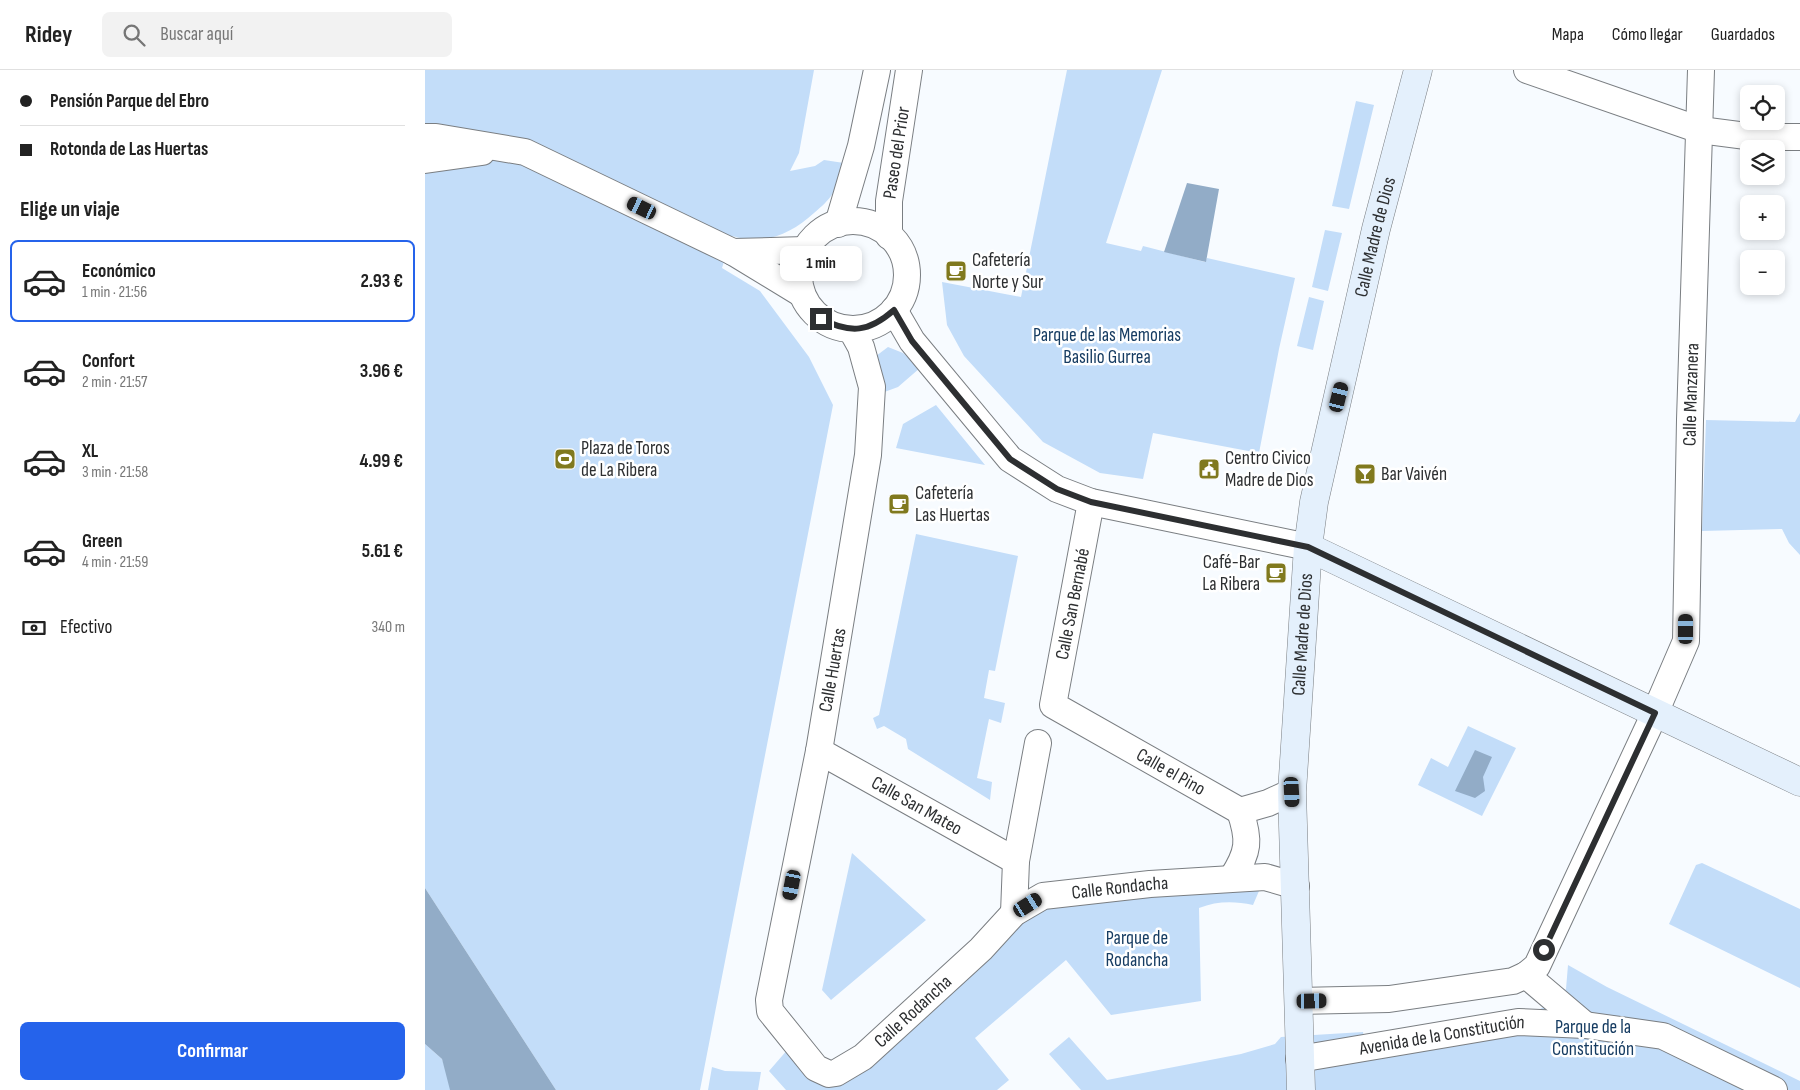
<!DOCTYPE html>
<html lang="es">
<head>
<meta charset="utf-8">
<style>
  :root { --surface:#fff; --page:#f2f2f2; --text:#222; --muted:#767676; --line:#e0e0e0; --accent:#2563eb }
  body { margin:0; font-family:"Sofia Sans Condensed",sans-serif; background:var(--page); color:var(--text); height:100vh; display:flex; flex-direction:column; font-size:19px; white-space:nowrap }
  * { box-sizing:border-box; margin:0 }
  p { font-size:16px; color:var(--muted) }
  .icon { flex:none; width:28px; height:28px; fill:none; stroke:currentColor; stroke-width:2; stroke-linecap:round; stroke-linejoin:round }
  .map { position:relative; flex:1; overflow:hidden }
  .details { display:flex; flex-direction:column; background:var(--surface); width:425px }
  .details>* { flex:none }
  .banner { display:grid; align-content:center; height:110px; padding:0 20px; background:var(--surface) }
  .fabs { position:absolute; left:1315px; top:15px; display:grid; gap:10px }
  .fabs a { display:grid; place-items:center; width:45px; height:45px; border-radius:8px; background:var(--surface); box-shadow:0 2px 8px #0003; font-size:25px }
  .end { position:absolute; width:22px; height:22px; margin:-11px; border:6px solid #2d2f31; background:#fff; box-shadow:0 0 0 2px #fff }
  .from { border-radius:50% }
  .bubble { position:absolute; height:35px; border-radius:8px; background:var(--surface); box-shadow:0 2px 8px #0003; font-size:16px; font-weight:700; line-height:35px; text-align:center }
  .car { position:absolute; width:15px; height:30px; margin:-15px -8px; border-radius:6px; box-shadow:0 0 4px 1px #0007; background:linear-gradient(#222 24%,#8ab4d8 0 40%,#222 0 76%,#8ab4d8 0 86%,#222 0) }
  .banner b { display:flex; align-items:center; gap:18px; height:48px; font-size:19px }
  .banner b+b { border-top:1px solid var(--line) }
  .banner i { width:12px; height:12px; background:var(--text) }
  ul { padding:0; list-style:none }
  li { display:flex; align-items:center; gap:15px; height:82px; margin:0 10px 8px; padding:0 10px; border:2px solid transparent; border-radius:8px }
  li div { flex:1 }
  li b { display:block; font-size:19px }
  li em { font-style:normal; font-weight:700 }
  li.on { border-color:var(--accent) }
  li>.icon { width:45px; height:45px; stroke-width:1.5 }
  h2 { padding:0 20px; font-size:22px; line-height:60px }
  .pay { display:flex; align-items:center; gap:12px; height:55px; padding:0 20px; font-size:19px }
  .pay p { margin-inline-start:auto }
  .button { display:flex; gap:10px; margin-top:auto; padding:10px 20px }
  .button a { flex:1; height:58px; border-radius:8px; background:var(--accent); color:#fff; font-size:20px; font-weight:700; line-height:58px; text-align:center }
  header { display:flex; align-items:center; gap:30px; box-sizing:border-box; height:70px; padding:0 25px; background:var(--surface); border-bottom:1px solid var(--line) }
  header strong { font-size:24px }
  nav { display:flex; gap:28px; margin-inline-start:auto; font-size:18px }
  .search { width:350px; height:45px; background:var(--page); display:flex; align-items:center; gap:12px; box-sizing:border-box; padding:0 18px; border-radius:8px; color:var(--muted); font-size:19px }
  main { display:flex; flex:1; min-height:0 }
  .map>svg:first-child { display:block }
  .green { fill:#c3ddf9 }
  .water { fill:#92acc7 }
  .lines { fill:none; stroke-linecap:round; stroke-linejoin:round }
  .street-casing { stroke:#7a7e82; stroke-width:28 }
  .secondary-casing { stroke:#7a7e82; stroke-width:29 }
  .street { stroke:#fff; stroke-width:26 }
  .secondary { stroke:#e4f0fc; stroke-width:28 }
  .route { stroke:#2d2f31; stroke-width:6 }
  .labels { text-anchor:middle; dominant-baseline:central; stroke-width:5; stroke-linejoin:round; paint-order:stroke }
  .street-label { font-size:19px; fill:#2d2f31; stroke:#fff }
  .poi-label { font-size:19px; fill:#2d2f31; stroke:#fff; text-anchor:start }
  .park-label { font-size:19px; fill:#163c62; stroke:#fff }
</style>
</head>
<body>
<header>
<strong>Ridey</strong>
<div class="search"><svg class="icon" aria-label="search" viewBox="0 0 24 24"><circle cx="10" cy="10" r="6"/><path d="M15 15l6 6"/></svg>Buscar aquí</div>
<nav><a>Mapa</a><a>Cómo llegar</a><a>Guardados</a></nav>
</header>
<main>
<section class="details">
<div class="banner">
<b><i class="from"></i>Pensión Parque del Ebro</b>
<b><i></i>Rotonda de Las Huertas</b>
</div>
<h2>Elige un viaje</h2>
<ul>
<li class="on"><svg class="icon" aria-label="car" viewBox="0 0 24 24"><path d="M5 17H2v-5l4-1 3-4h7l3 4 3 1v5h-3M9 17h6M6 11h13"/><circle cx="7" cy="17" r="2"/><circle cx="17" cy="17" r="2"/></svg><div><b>Económico</b><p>1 min · 21:56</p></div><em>2.93 €</em></li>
<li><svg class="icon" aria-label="car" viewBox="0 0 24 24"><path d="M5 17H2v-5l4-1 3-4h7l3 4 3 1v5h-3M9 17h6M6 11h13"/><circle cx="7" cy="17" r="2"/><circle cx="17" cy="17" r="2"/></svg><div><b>Confort</b><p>2 min · 21:57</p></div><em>3.96 €</em></li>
<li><svg class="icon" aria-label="car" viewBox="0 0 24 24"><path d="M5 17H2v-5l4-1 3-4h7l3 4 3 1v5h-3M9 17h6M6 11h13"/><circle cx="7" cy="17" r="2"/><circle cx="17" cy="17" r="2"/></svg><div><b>XL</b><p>3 min · 21:58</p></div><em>4.99 €</em></li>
<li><svg class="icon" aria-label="car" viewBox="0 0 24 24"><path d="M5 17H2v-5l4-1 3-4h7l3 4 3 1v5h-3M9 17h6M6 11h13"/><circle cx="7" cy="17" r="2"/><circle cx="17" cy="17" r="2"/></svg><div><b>Green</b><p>4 min · 21:59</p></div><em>5.61 €</em></li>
</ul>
<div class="pay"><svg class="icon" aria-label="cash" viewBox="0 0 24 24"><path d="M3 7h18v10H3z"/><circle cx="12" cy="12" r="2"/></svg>Efectivo<p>340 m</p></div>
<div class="button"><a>Confirmar</a></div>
</section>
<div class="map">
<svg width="1375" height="1020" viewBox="0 0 1375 1020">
  <rect width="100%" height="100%" fill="#f7fbff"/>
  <path class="green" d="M0,0H389L374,83L365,101L390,96L399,90L419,93C416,103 413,114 408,123C404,130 396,137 389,143C366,164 339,176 307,166L297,198L335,221L384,287L408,335L275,1020H131L0,818Z
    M642,0H737L681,173L716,181L718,176L780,192L782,188L870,208L854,279L834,383L728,363L718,409L675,403L618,372L539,286L522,255L517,212L596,227Z
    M931,31L949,35L924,139L907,136Z
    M900,160L917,163L903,221L887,217Z
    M884,227L899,231L888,280L872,276Z
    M463,277L478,283L495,298L473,317L454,324L451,286Z
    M511,335L560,395L471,378L478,354Z
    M1375,343V485L1364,473L1357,459L1277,461L1281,350L1370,352Z
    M491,464L593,486L570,601L564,600L559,628L580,633L576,653L564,649L552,708L567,712L565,730L483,679L481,669L459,656L452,659L448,648L454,645Z
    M1043,656L1091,678L1057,746L993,715L1006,688L1023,697Z
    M427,783L501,850L406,930L397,920Z
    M1277,793L1375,839V918L1244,854L1271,795Z
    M840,807L828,835C809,831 792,831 774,838L776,931L686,945L641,890L550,968L584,1010L572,1020H361L344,1001L370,971L404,1004L618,826Z
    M1143,895L1182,917L1375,1011V1020H656L624,984L644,967L682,1010L816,984L850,974L856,967L938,962L941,977L1102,946L1130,931L1141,919Z
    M0,974L17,989L28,1020H0Z
    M287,997L300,1001L336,1002L333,1020H283Z"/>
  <path class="water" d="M762,113L794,119L781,192L739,182Z
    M1050,680L1067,687L1058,707L1060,721L1050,728L1030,721Z
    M0,818L131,1020H25L17,989L0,974Z"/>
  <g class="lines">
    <g class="street-casing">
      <g id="street">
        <path d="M1102,0L1275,60L1329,67H1375"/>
        <path d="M0,67H11L100,82L308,182L377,224"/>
        <path d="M0,90L57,82"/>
        <circle cx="428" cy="205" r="54"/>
        <path d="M413,154L436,76L452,0"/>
        <path id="s1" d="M464,166V131L484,0"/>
        <path d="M308,182L380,180"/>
        <path d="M469,240L487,271L585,389L632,419L666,432L883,477"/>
        <path id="s2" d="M426,259L436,277L447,317L443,385L394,681L344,930L345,941L391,998L404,1004L411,1003L438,987L556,879L589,843L618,826L725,814L840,807L871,816"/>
        <path id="s3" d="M666,432L628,635L815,741L843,733L867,722"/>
        <path id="s4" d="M394,681L591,791"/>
        <path d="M807,808C824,782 825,770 815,741"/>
        <path d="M589,843L591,791L613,673"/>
        <path d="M1101,905L1160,955"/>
        <path id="s5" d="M873,931L964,929L1088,911L1101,905L1112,896L1230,643L1261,571L1265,350L1276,0"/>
        <path id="s6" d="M874,989L1093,952L1160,955L1238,966L1349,1020"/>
      </g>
    </g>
    <g class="secondary-casing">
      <g id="secondary">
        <path d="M883,477L1375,712"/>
        <path id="s7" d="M876,1020L867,722L883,477L889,432L951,159L993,0"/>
      </g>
    </g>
    <use href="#street" class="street"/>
    <use href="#secondary" class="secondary"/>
  </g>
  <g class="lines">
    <path class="route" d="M396,249C426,264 444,262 469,240L487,271L585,389L632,419L666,432L883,477L1230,643L1119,880"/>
  </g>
  <defs>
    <g id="cafe-square" transform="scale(1.125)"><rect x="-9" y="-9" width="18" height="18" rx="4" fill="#80791e" stroke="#fff"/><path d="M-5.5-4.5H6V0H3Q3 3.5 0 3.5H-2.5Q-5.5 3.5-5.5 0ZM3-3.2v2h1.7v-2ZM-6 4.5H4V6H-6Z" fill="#fff"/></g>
    <g id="stadium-square" transform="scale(1.125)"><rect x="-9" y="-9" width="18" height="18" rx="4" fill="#80791e" stroke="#fff"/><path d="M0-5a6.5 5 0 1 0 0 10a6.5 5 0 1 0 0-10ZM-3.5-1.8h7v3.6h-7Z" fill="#fff"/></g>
    <g id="civic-square" transform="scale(1.125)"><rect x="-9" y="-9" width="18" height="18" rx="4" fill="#80791e" stroke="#fff"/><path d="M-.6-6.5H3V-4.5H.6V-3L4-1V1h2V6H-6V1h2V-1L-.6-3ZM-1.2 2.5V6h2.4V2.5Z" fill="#fff"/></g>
    <g id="bar-square" transform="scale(1.125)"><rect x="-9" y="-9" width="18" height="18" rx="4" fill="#80791e" stroke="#fff"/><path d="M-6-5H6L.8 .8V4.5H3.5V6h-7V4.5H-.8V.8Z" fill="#fff"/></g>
  </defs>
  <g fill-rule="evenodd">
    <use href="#cafe-square" x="531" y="201"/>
    <use href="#stadium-square" x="140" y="389"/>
    <use href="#civic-square" x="784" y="399"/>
    <use href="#bar-square" x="940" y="404"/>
    <use href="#cafe-square" x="474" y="434"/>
    <use href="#cafe-square" x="851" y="503"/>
  </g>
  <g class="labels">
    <g class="street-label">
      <text stroke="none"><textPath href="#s1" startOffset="84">Paseo del Prior</textPath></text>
      <text stroke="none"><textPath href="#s7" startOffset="861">Calle Madre de Dios</textPath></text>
      <text stroke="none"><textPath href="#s5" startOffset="849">Calle Manzanera</textPath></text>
      <text transform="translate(648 534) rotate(-79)">Calle San Bernabé</text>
      <text stroke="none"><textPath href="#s7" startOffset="456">Calle Madre de Dios</textPath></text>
      <text transform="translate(408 600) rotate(-80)">Calle Huertas</text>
      <text stroke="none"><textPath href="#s3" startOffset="342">Calle el Pino</textPath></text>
      <text stroke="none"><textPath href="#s4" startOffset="112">Calle San Mateo</textPath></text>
      <text stroke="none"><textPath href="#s2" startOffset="1141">Calle Rondacha</textPath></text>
      <text stroke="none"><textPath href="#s2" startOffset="889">Calle Rodancha</textPath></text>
      <text stroke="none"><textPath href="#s6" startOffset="145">Avenida de la Constitución</textPath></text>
    </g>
    <g class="poi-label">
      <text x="547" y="190">Cafetería<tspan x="547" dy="22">Norte y Sur</tspan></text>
      <text x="156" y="378">Plaza de Toros<tspan x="156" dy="22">de La Ribera</tspan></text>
      <text x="800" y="388">Centro Civico<tspan x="800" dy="22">Madre de Dios</tspan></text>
      <text x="956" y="404">Bar Vaivén</text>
      <text x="490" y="423">Cafetería<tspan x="490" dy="22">Las Huertas</tspan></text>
      <text x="835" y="492" text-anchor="end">Café-Bar<tspan x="835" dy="22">La Ribera</tspan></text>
    </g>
    <g class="park-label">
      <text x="682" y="265">Parque de las Memorias<tspan x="682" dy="22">Basilio Gurrea</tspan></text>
      <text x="712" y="868">Parque de<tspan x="712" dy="22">Rodancha</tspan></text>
      <text x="1168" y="957">Parque de la<tspan x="1168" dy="22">Constitución</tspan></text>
    </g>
  </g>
</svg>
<div class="fabs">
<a><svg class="icon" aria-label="locate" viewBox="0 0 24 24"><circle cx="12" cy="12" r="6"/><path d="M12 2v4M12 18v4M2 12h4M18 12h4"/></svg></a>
<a><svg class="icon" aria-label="layers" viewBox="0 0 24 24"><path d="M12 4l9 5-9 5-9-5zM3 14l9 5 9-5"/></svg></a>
<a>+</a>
<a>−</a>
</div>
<i class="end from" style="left:1119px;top:880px"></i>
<i class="end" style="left:396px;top:249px"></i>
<div class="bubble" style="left:355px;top:176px;width:82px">1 min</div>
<i class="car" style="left:217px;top:138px;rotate:296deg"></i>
<i class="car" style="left:914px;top:327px;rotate:14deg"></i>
<i class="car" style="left:1261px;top:559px;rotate:0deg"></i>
<i class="car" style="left:867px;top:722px;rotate:177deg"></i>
<i class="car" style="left:367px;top:815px;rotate:191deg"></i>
<i class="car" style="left:603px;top:835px;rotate:58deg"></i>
<i class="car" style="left:887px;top:931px;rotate:89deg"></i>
</div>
</main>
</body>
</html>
